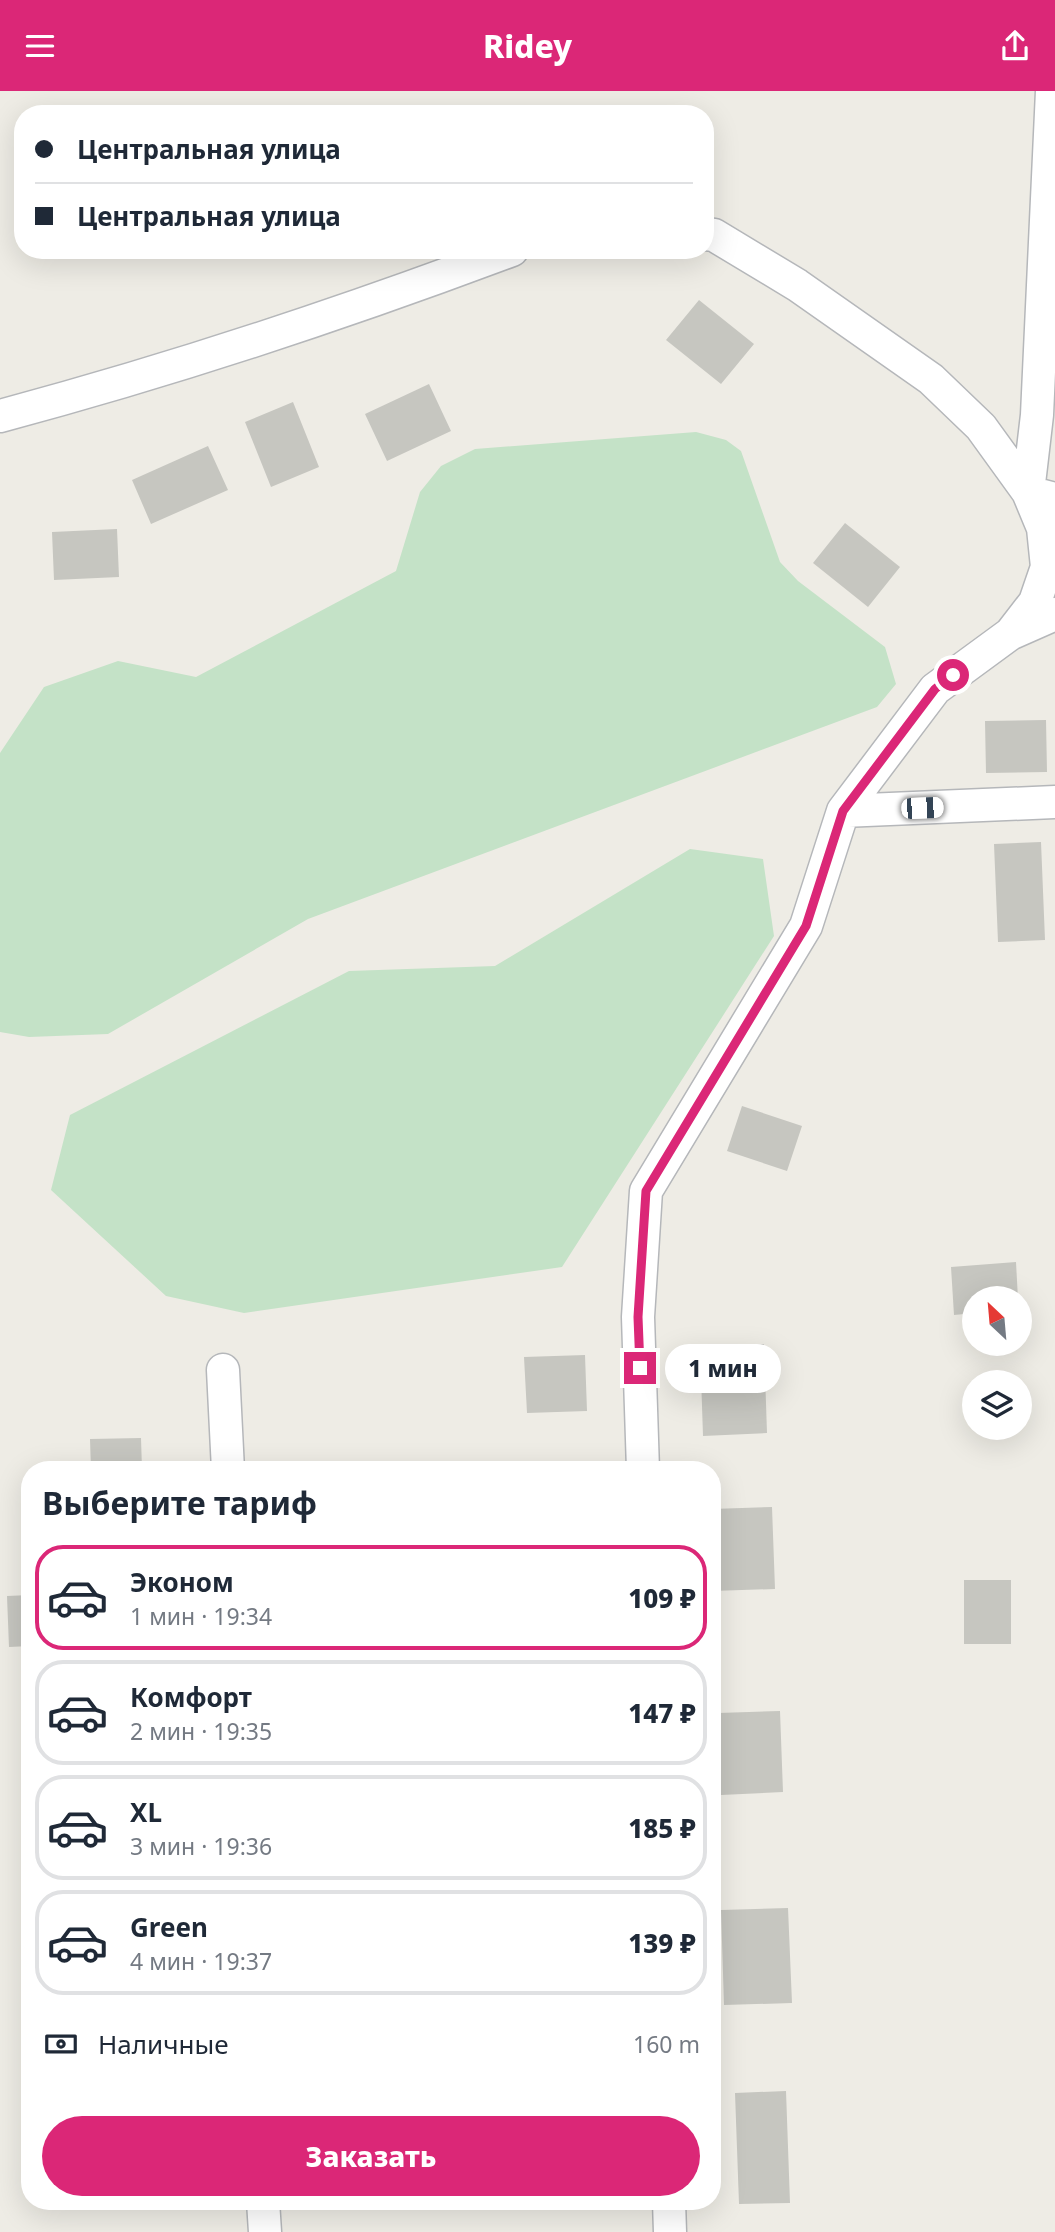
<!DOCTYPE html>
<html lang="ru">
<head>
<meta charset="utf-8">
<style>
  :root { --surface:#fff; --page:#f2f2f3; --text:#1f2937; --muted:#747a83; --line:#e0e1e3; --accent:#db2777 }
  body { margin:0; font-family:"Noto Sans",sans-serif; background:var(--page); color:var(--text); height:100vh; display:flex; flex-direction:column; font-size:26px; white-space:nowrap }
  * { box-sizing:border-box; margin:0 }
  p { font-size:23px; color:var(--muted) }
  .icon { flex:none; width:38px; height:38px; fill:none; stroke:currentColor; stroke-width:2; stroke-linecap:round; stroke-linejoin:round }
  .map { position:relative; flex:1; overflow:hidden }
  .details { position:absolute; left:21px; top:1370px; width:700px; height:749px; display:flex; flex-direction:column; background:var(--surface); border-radius:28px; box-shadow:0 7px 28px #0002 }
  .details>* { flex:none }
  .guide { position:absolute; left:14px; top:14px; width:700px; height:154px; border-radius:28px; box-shadow:0 7px 28px #0002; display:grid; align-content:center; height:154px; padding:0 21px; background:var(--surface) }
  .needle { width:46px; rotate:334deg }
  .controls { position:absolute; left:962px; top:1195px; display:grid; gap:14px }
  .controls a { display:grid; place-items:center; width:70px; height:70px; border-radius:50%; background:var(--surface); box-shadow:0 7px 28px #0002; font-size:35px }
  .end { position:absolute; width:32px; height:32px; margin:-16px; border:9px solid #db2777; background:#fff; box-shadow:0 0 0 4px #fff }
  .from { border-radius:50% }
  .bubble { position:absolute; height:49px; border-radius:24px; background:var(--surface); box-shadow:0 7px 28px #0002; font-size:23px; font-weight:800; line-height:49px; text-align:center }
  .car { position:absolute; width:21px; height:42px; margin:-21px -10px; border-radius:9px; box-shadow:0 0 5px 2px #0007; background:linear-gradient(#fff 24%,#345 0 40%,#fff 0 76%,#345 0 86%,#fff 0) }
  .guide b { display:flex; align-items:center; gap:24px; height:66px; font-size:26px }
  .guide b+b { border-top:2px solid var(--line) }
  .guide i { width:18px; height:18px; background:var(--text) }
  ul { padding:0; list-style:none }
  li { display:flex; align-items:center; gap:21px; height:105px; margin:0 14px 10px; padding:0 7px; border:4px solid var(--line); border-radius:28px }
  li div { flex:1 }
  li b { display:block; font-size:26px }
  li em { font-style:normal; font-weight:800 }
  li.active { border-color:var(--accent) }
  li>.icon { width:63px; height:63px; stroke-width:1.5 }
  h2 { padding:0 21px; font-size:32px; line-height:84px }
  .pay { display:flex; align-items:center; gap:18px; height:77px; padding:0 21px; font-size:26px }
  .pay p { margin-inline-start:auto }
  .action { display:flex; gap:14px; margin-top:auto; padding:14px 21px }
  .action a { flex:1; height:80px; border-radius:42px; background:var(--accent); color:#fff; font-size:28px; font-weight:800; line-height:80px; text-align:center }
  header { display:flex; justify-content:space-between; align-items:center; height:91px; padding:0 21px; background:var(--accent); color:#fff; font-size:32px; font-weight:800 }
  .map>svg:first-child { display:block }
  .green { fill:#c4e2c7 }
  .building { fill:#c6c6c0 }
  .lines { fill:none; stroke-linecap:round; stroke-linejoin:round }
  .minor-casing { stroke:#b5b7ba; stroke-width:35 }
  .minor { stroke:#fff; stroke-width:32 }
  .route { stroke:#db2777; stroke-width:9 }
</style>
</head>
<body>
<header><svg class="icon" aria-label="menu" viewBox="0 0 24 24"><path d="M4 6h16M4 12h16M4 18h16"/></svg>Ridey<svg class="icon" aria-label="share" viewBox="0 0 24 24"><path d="M12 15V3M7 8l5-5 5 5M5 13v7h14v-7"/></svg></header>
<div class="map">
<svg width="1055" height="2141" viewBox="0 0 1055 2141">
  <rect width="100%" height="100%" fill="#eeece5"/>
  <path class="green" d="M696,341L726,349L741,360L780,471L798,490L885,556L896,593L877,616L308,828L108,943L29,946L0,941V662L44,596L118,570L196,586L396,480L420,401L441,375L475,358Z
    M690,758L763,768L774,845L562,1176L244,1222L166,1205L51,1099L70,1024L349,880L495,875Z"/>
  <path class="building" d="M699,209L754,253L721,293L666,249Z
    M429,293L451,340L387,370L365,323Z
    M293,311L319,376L271,396L245,331Z
    M208,355L228,399L151,433L132,389Z
    M845,432L900,476L868,516L813,472Z
    M117,438L119,486L54,489L52,441Z
    M1046,629L1047,681L986,682L985,630Z
    M1041,751L1045,849L998,851L994,753Z
    M742,1015L802,1035L787,1080L727,1060Z
    M1016,1171L1018,1208H975V1222L954,1224L951,1176Z
    M764,1253L767,1342L703,1345L700,1255Z
    M585,1264L587,1320L527,1322L524,1266Z
    M141,1347L142,1379H91L90,1348Z
    M772,1416L775,1498L712,1500V1418Z
    M964,1489H1011V1553H964Z
    M30,1504V1555L9,1556L7,1505Z
    M780,1620L783,1701L721,1704L718,1622Z
    M788,1817L792,1912L724,1914L721,1819Z
    M786,2000L790,2112L739,2113L735,2002Z"/>
  <g class="lines">
    <g class="minor-casing">
      <path id="minor" d="M705,143L714,144L797,194L931,288L981,336L1028,401L1055,408
        M0,325C173,279 344,222 512,159
        M1011,542L1035,511L1047,476L1043,437L1028,401L1037,324L1052,0
        M843,720L1055,711
        M223,1279L228,1379
        M643,1379L638,1226L646,1100L806,835L843,720L935,598L1010,543L1055,523
        M263,2110L265,2141
        M669,2110L670,2141"/>
    </g>
    <use href="#minor" class="minor"/>
  </g>
  <g class="lines">
    <path class="route" d="M640,1277L638,1226L646,1100L806,835L843,720L935,598L953,584"/>
  </g>
</svg>
<div class="controls">
<a><svg class="needle" viewBox="-14 -14 28 28"><path d="M0-13l5 13h-10z" fill="#e53935"/><path d="M0 13l5-13h-10z" fill="#747a83"/></svg></a>
<a><svg class="icon" aria-label="layers" viewBox="0 0 24 24"><path d="M12 4l9 5-9 5-9-5zM3 14l9 5 9-5"/></svg></a>
</div>
<i class="end from" style="left:953px;top:584px"></i>
<i class="end" style="left:640px;top:1277px"></i>
<div class="bubble" style="left:665px;top:1253px;width:116px">1 мин</div>
<i class="car" style="left:922px;top:717px;rotate:88deg"></i>
<div class="guide">
<b><i class="from"></i>Центральная улица</b>
<b><i></i>Центральная улица</b>
</div>
<section class="details">
<h2>Выберите тариф</h2>
<ul>
<li class="active"><svg class="icon" aria-label="car" viewBox="0 0 24 24"><path d="M5 17H2v-5l4-1 3-4h7l3 4 3 1v5h-3M9 17h6M6 11h13"/><circle cx="7" cy="17" r="2"/><circle cx="17" cy="17" r="2"/></svg><div><b>Эконом</b><p>1 мин · 19:34</p></div><em>109 ₽</em></li>
<li><svg class="icon" aria-label="car" viewBox="0 0 24 24"><path d="M5 17H2v-5l4-1 3-4h7l3 4 3 1v5h-3M9 17h6M6 11h13"/><circle cx="7" cy="17" r="2"/><circle cx="17" cy="17" r="2"/></svg><div><b>Комфорт</b><p>2 мин · 19:35</p></div><em>147 ₽</em></li>
<li><svg class="icon" aria-label="car" viewBox="0 0 24 24"><path d="M5 17H2v-5l4-1 3-4h7l3 4 3 1v5h-3M9 17h6M6 11h13"/><circle cx="7" cy="17" r="2"/><circle cx="17" cy="17" r="2"/></svg><div><b>XL</b><p>3 мин · 19:36</p></div><em>185 ₽</em></li>
<li><svg class="icon" aria-label="car" viewBox="0 0 24 24"><path d="M5 17H2v-5l4-1 3-4h7l3 4 3 1v5h-3M9 17h6M6 11h13"/><circle cx="7" cy="17" r="2"/><circle cx="17" cy="17" r="2"/></svg><div><b>Green</b><p>4 мин · 19:37</p></div><em>139 ₽</em></li>
</ul>
<div class="pay"><svg class="icon" aria-label="cash" viewBox="0 0 24 24"><path d="M3 7h18v10H3z"/><circle cx="12" cy="12" r="2"/></svg>Наличные<p>160 m</p></div>
<div class="action"><a>Заказать</a></div>
</section>
</div>
</body>
</html>
